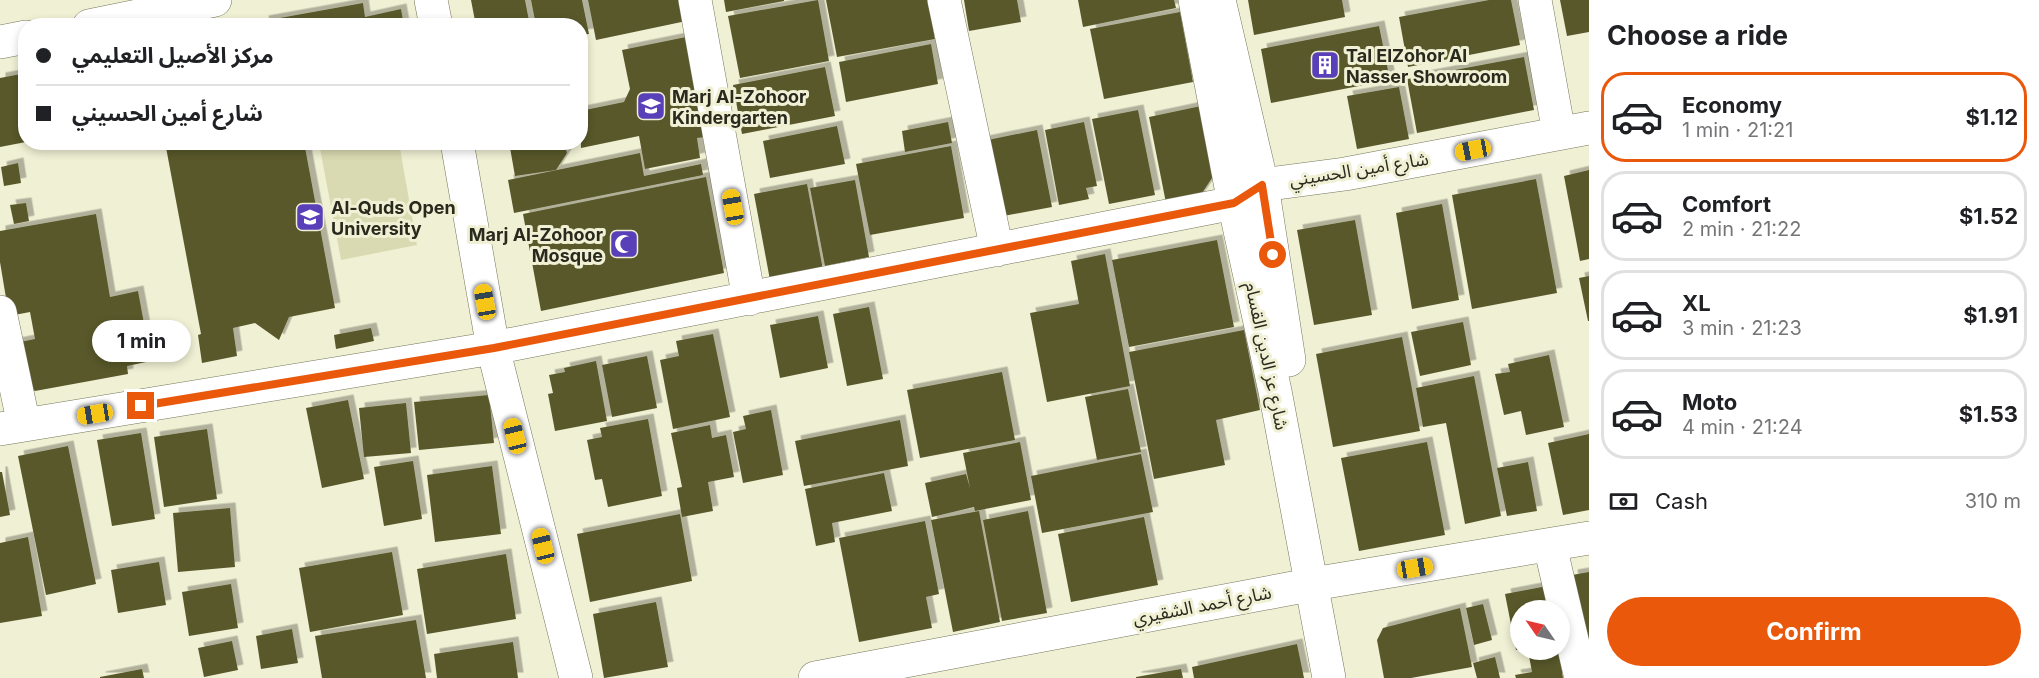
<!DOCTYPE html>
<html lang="en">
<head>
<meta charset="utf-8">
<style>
  :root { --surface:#fff; --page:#f2f2f2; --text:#202124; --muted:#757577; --line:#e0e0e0; --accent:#ea580c }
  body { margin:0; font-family:Inter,"Noto Sans Arabic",sans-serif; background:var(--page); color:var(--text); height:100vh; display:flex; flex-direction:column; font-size:22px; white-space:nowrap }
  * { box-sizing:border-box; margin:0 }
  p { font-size:20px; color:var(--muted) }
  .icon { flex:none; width:33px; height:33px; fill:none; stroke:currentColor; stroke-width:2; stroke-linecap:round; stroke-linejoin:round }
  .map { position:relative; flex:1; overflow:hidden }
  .details { display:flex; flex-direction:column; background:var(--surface); width:450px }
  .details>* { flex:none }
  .guide { position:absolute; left:18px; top:18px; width:570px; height:132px; border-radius:24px; box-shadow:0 3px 9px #0003; display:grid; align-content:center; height:132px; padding:0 18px; background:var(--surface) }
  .needle { width:39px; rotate:304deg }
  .controls { position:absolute; left:1510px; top:600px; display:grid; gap:12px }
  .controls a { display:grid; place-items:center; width:60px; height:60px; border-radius:50%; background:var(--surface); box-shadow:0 3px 9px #0003; font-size:30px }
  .end { position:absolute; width:27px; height:27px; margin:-14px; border:8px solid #ea580c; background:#fff; box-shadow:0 0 0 3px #fff }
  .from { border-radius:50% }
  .bubble { position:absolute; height:42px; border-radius:21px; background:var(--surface); box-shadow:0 3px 9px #0003; font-size:20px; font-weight:700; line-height:42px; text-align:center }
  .car { position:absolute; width:18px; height:36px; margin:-18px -9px; border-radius:8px; box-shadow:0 0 4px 2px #0007; background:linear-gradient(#f5c518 24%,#345 0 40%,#f5c518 0 76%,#345 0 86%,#f5c518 0) }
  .guide b { display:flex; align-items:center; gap:21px; height:57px; font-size:22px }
  .guide b+b { border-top:2px solid var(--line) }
  .guide i { width:15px; height:15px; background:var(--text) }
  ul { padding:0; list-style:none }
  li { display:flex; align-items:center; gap:18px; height:90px; margin:0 12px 9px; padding:0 6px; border:3px solid var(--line); border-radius:24px }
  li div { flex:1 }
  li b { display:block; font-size:22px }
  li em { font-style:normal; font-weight:700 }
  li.selected { border-color:var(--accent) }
  li>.icon { width:54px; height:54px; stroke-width:1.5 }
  h2 { padding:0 18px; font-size:27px; line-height:72px }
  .pay { display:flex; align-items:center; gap:15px; height:66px; padding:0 18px; font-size:22px }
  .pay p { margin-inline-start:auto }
  .primary-button { display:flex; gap:12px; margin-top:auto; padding:12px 18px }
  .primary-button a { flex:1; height:69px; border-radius:36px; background:var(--accent); color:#fff; font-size:24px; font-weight:700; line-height:69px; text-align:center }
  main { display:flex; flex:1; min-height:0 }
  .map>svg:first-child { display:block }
  .green { fill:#dadab2 }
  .building { fill:#59582c; filter:url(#shadow) }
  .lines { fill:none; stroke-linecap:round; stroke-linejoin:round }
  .minor-casing { stroke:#77765d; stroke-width:34 }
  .major-casing { stroke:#77765d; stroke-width:34 }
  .minor { stroke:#fff; stroke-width:33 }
  .major { stroke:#fff; stroke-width:33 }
  .route { stroke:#ea580c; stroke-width:8 }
  .labels { text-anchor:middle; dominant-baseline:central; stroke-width:6; stroke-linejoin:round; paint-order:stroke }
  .poi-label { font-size:18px; font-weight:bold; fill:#29291e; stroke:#f0f0d4; text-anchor:start }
  .street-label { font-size:18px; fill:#29291e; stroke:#f0f0d4 }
</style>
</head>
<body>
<main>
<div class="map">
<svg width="1589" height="678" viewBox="0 0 1589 678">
  <defs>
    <filter id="shadow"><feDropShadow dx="5.5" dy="-5.5" stdDeviation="0" flood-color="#0004"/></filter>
  </defs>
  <rect width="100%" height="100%" fill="#f0f0d4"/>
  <path class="green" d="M319,143H399L417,245L341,260Z"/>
  <path class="building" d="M471,0H525L530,26H476Z
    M531,0H582L589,34L580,35V26H536Z
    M588,0H687L691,20L596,40Z
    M724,0H784V1L726,12Z
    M818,0L829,61L740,78L728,16Z
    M826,0H928L935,39L837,57Z
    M964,0H1017L1021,22L969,31Z
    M1078,0H1174L1176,8L1083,27Z
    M1248,0H1342L1345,17L1254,35Z
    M1489,0H1511L1520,45L1408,67L1399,17Z
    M1560,0H1589V32L1567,36Z
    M363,3L365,17L401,9L404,26H264L263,21Z
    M1180,12L1193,82L1104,99L1090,29Z
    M1379,26L1390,80L1271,103L1261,49Z
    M686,37L705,137L697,138L700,158L645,169L639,136L581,148L580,111L624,102L630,89L622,50Z
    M931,44L938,84L846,102L839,62Z
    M1524,57L1534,110L1417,133L1407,79Z
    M825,67L835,116L742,134L733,85Z
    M26,73V142L0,147V78Z
    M1399,87L1409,139L1357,149L1347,96Z
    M1201,106L1214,175L1198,199L1167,208L1149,117Z
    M1138,110L1155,195L1109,204L1092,119Z
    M948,122L952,143L905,152L902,131Z
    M1084,122L1097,186L1086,188L1089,199L1059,205L1045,130Z
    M837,126L845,164L770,178L763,141Z
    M1037,130L1052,207L998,217L983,141Z
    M165,142H304L335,308L289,317L279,340L255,323L233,328L237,356L202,363L198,335L201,334Z
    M509,142H564L567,153L556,170L515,176Z
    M951,146L964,218L870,235L856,164Z
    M640,153L644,176L701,164L703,175L514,213L508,180Z
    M18,163L21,183L4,186L1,167Z
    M1589,170V259L1580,261L1564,176Z
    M706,177L724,273L541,311L523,214Z
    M1536,179L1557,293L1472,309L1452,195Z
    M855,180L869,257L825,266L810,188Z
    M807,184L823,270L770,280L754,194Z
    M26,203L29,221L14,224L10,205Z
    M1442,204L1459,300L1412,309L1396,213Z
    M96,214L110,297L138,291L151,361L127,366L128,374L35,391L22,382L15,343L35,339L30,312L9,316L0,262V231Z
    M1355,220L1372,315L1314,325L1297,230Z
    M1217,240L1234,327L1129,347L1112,260Z
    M1105,254L1130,386L1047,402L1030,313L1079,304L1071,261Z
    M1589,276V321H1588L1579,278Z
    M869,307L883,379L847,386L833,314Z
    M818,316L828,368L780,378L770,325Z
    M1463,322L1471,365L1420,376L1411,332Z
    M371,328L374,341L336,349L334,335Z
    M1244,330L1260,410L1216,420L1225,465L1154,479L1129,352Z
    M713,334L730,417L673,429L660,360L679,356L676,341Z
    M1402,337L1420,431L1333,447L1316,354Z
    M1549,355L1564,427L1526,435L1521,411L1504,415L1495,374L1510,372L1508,364Z
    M647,356L657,408L612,417L602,365Z
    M596,361L607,421L555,431L548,394L553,393L549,375L565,372L564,368Z
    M1002,372L1015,440L920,458L907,390Z
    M1474,376L1501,516L1465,524L1446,423L1423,427L1416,388Z
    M1128,389L1141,452L1097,460L1085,397Z
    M489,395L494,443L419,450L414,402Z
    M348,400L364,479L322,488L306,408Z
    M406,403L411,453L364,457L359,408Z
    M771,410L783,475L743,483L733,432L746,429L743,416Z
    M648,419L662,496L608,507L602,479L595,480L587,440L602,437L600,428Z
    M900,420L908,466L804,486L795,441Z
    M710,425L712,438L726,435L734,477L708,482L713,511L682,517L677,488L682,487L671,433Z
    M207,429L217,499L164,507L154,437Z
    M141,433L155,519L112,526L97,440Z
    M1589,434V510L1563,515L1548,443Z
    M1020,442L1031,500L975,511L974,507L932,517L925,483L966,474L970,488L963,453Z
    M1427,442L1445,535L1359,551L1341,458Z
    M68,446L96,584L46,595L18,456Z
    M1141,454L1153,512L1042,533L1031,476Z
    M413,461L422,519L384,526L374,467Z
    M1528,462L1537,511L1507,516L1497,468Z
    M492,466L501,534L435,542L427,475Z
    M0,472H2L10,515L0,517Z
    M884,473L892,511L832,523L835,542L816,546L805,489Z
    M230,508L235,567L178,572L173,513Z
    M979,511L1000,622L953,632L931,520Z
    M1028,511L1047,613L1002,621L983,520Z
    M680,514L692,581L590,602L577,534Z
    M1144,517L1158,585L1071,602L1058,534Z
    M925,521L939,594L926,597L932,628L859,642L839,538Z
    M28,537L42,616L0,623V543Z
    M392,552L403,615L310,632L299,568Z
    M506,554L516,619L427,634L417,569Z
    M159,562L166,605L118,613L111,570Z
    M1589,572V638L1583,639L1572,575Z
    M231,584L238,628L189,636L182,592Z
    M1547,586L1552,610H1521V649L1516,650L1505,594Z
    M656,602L668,667L604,678L593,614Z
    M1483,604L1492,640L1474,645L1466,608Z
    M1460,608L1472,667L1411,678H1384L1377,640L1383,628Z
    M416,620L426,678H322L315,636Z
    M292,629L298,663L261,669L256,636Z
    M232,641L238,670L204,677L198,648Z
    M513,642L518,678H437L434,654Z
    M1297,644L1304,678H1194L1192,667Z
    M1559,651L1563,678H1516L1515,675L1532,672L1529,656Z
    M1495,657L1500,678H1477L1473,663Z
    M142,669L144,678H100V677Z
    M1181,669L1183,678H1136V677Z"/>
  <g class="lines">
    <g class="minor-casing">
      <path id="minor" d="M431,0L436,26
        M695,0L749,299
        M944,0L997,250
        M1535,0L1559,133
        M89,26L215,0
        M0,42L26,37
        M457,142L493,348L576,678
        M0,312L24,425
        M0,429L493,348L1234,203L1262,185L1345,174L1589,128
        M1550,546L1581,678
        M815,678L1325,582L1589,538"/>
    </g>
    <g class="major-casing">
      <path id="major" d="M1195,0L1234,203L1275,391L1329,678
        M1219,0L1262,185L1289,360"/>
    </g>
    <use href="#minor" class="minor"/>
    <use href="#major" class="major"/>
  </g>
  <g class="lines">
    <path class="route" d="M141,406L494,348L1234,203L1262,185L1273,255"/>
  </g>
  <defs>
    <g id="building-square" transform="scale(1.5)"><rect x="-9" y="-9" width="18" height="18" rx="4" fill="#5a40b8" stroke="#f0f0d4"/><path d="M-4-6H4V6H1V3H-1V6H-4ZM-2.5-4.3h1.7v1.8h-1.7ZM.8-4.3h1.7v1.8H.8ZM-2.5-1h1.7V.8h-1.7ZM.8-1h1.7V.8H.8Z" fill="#fff"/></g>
    <g id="school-square" transform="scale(1.5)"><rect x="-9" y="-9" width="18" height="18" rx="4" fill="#5a40b8" stroke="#f0f0d4"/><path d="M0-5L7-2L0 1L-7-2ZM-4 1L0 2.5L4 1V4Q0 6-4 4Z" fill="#fff"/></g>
    <g id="university-square" transform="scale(1.5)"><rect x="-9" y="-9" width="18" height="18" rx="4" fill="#5a40b8" stroke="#f0f0d4"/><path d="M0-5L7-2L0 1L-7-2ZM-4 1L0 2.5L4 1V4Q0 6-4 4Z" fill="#fff"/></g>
    <g id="mosque-square" transform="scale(1.5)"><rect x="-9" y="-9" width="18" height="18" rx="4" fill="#5a40b8" stroke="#f0f0d4"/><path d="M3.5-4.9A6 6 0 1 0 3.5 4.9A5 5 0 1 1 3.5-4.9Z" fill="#fff"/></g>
  </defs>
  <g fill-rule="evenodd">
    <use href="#building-square" x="1325" y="65"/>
    <use href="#school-square" x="651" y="106"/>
    <use href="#university-square" x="310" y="217"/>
    <use href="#mosque-square" x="624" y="244"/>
  </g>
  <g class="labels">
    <g class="poi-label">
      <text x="1346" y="55">Tal ElZohor Al<tspan x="1346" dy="21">Nasser Showroom</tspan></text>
      <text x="672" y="96">Marj Al-Zohoor<tspan x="672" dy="21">Kindergarten</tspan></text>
      <text x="331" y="207">Al-Quds Open<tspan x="331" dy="21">University</tspan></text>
      <text x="603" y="234" text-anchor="end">Marj Al-Zohoor<tspan x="603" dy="21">Mosque</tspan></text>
    </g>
    <g class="street-label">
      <text transform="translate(1359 169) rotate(-9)">شارع أمين الحسيني</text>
      <text transform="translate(1267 356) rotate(78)">شارع عز الدين القسام</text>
      <text transform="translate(1202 605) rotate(-11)">شارع أحمد الشقيري</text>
    </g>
  </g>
</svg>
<div class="controls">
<a><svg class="needle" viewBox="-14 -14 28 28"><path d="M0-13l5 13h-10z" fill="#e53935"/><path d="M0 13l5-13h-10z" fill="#757577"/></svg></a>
</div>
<i class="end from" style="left:1273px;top:255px"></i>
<i class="end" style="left:141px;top:406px"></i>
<div class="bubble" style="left:92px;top:320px;width:99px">1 min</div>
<i class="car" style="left:1473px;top:150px;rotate:259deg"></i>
<i class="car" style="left:733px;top:207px;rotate:350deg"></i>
<i class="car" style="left:485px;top:302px;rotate:350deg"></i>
<i class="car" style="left:95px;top:414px;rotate:261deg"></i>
<i class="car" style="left:515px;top:436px;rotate:346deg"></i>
<i class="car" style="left:543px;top:546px;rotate:346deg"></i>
<i class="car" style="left:1415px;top:568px;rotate:81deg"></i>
<div class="guide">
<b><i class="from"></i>مركز الأصيل التعليمي</b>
<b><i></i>شارع أمين الحسيني</b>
</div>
</div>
<section class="details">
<h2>Choose a ride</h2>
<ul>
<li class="selected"><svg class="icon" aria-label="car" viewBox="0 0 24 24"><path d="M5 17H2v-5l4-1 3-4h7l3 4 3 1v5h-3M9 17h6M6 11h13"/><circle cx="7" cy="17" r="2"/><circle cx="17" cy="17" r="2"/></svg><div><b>Economy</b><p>1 min · 21:21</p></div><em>$1.12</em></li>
<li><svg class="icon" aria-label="car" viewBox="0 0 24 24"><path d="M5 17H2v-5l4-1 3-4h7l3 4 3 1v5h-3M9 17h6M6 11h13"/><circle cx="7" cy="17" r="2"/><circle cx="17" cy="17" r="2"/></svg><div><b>Comfort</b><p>2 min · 21:22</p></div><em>$1.52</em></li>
<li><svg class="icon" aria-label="car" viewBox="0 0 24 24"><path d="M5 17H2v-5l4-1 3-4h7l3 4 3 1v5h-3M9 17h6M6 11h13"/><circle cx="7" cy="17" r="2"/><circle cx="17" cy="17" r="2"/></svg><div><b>XL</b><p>3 min · 21:23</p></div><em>$1.91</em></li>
<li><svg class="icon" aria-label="car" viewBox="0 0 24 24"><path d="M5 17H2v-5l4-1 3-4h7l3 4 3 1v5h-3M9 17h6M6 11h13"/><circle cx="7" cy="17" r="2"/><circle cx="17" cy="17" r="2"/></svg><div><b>Moto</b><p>4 min · 21:24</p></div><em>$1.53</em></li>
</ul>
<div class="pay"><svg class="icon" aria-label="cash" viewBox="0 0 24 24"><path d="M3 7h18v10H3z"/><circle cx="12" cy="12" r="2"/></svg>Cash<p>310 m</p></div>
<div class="primary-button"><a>Confirm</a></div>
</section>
</main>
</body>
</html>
